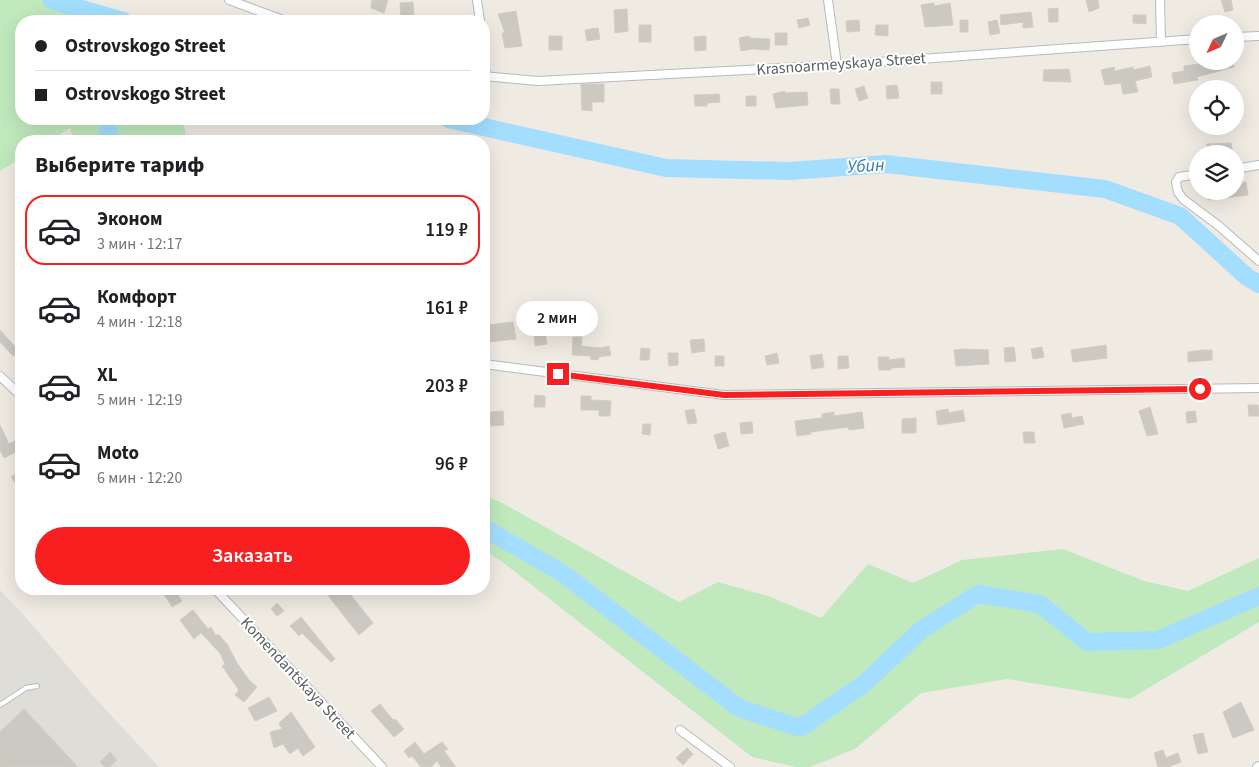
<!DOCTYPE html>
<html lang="ru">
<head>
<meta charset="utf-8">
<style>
  :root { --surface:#fff; --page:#f2f2f2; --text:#202124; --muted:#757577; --line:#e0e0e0; --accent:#f81f20 }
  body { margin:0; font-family:"Source Sans 3",sans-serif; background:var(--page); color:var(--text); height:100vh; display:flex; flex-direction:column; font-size:19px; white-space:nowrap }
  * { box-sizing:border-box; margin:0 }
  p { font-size:16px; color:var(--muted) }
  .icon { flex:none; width:28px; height:28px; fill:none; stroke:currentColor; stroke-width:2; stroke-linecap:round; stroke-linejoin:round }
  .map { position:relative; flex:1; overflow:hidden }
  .panel { position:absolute; left:15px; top:135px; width:475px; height:460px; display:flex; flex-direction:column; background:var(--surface); border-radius:20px; box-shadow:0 5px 20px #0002 }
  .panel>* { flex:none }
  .top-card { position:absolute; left:15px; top:15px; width:475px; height:110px; border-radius:20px; box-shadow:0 5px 20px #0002; display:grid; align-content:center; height:110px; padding:0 20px; background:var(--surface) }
  .needle { width:32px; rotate:226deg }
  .fabs { position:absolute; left:1189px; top:15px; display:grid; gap:10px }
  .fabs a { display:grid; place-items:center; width:55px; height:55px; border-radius:50%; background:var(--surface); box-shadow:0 5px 20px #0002; font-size:25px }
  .end { position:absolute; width:22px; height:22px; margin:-11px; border:6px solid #f81f20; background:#fff; box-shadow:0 0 0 2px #fff }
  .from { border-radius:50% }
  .bubble { position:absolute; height:35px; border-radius:18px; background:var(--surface); box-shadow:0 5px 20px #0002; font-size:16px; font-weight:600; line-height:35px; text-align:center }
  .top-card b { display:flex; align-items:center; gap:18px; height:48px; font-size:19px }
  .top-card b+b { border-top:1px solid var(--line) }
  .top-card i { width:12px; height:12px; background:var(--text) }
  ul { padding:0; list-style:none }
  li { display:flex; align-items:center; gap:15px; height:70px; margin:0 10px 8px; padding:0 10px; border:2px solid transparent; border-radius:20px }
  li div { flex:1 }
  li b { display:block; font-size:19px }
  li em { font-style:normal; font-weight:600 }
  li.current { border-color:var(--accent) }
  li>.icon { width:45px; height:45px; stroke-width:1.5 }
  h2 { padding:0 20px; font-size:22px; line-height:60px }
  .primary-button { display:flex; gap:10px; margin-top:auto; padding:10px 20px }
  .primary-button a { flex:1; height:58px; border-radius:30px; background:var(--accent); color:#fff; font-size:20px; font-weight:600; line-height:58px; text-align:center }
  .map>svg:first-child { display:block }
  .industrial { fill:#dfddd7 }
  .green { fill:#c0e9bd }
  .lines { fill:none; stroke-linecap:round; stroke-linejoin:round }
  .river { stroke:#a3deff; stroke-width:18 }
  .building { fill:#ccc8c2; stroke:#d4ccc0 }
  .lane-casing { stroke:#b6babe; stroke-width:6 }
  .street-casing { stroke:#b6babe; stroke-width:10 }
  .lane { stroke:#fff; stroke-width:4 }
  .street { stroke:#fff; stroke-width:8 }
  .route { stroke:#f81f20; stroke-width:6 }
  .labels { text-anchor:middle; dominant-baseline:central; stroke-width:4; stroke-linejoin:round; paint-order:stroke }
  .street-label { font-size:16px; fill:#5b6065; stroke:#fff }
  .water-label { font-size:18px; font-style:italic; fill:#347bb1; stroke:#fff }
</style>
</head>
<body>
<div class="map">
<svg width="1259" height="767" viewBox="0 0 1259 767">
  <rect width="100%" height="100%" fill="#efebe3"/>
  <path class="industrial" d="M0,590L28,620L94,697L159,767H0Z"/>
  <path class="green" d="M0,0H83L88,11L121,21H21V119H185L184,125L187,141H74L70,128L49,141H21V158L0,171Z
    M484,495L504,504L679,602L718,582L768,596L821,618L868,564L913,583L962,560L1063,549L1144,581L1188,591L1259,558V622L1130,699L1007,679L921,693L855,749L810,767H795L752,757L501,561L484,550Z"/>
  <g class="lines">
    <path class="river" d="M51,0L123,21
      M448,119L666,168L789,171L886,164L1105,189L1180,216L1247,277L1259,284
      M108,141V119
      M484,528L562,573L739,708L800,728L865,683L921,630L978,594L1040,604L1087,642L1158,640L1259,596"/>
  </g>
  <path class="building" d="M372,0H388L384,13L371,8Z
    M1086,0H1098L1099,8L1089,12Z
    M1221,0H1231L1233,10L1225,12Z
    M413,2L414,19L401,20L400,3Z
    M934,3V6L950,3L953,25L925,27L921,5Z
    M1058,8V22H1049L1048,9Z
    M627,9L628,31L615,33L614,10Z
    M516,11L522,46L505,48L502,33H505L498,14Z
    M1031,12L1033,27L1023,28V22L1001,25L1000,15Z
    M1133,15H1146V24L1133,23Z
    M808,18L810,25L799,28L797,20Z
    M859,20L860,31L847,32L846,21Z
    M960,20H968V32H960Z
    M997,20L1000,33L990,35L988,22Z
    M639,25H651V42H639Z
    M876,25H888V36L875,35Z
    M598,28L600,39L587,41L585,30Z
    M775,33H787V45H775Z
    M549,36H562V50H549Z
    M706,36V50L695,51L694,37Z
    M749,36V38L770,39L769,50L752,49L741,51L739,38Z
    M1199,61H1215L1216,64L1233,63L1234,67L1197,77L1198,80L1174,84L1172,73L1184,71V66L1199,64Z
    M1150,66L1152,77L1135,81L1138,92L1123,94L1121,83L1105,85L1101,70L1114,67L1115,71L1133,67V70Z
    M1069,69L1071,82L1043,81L1044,70Z
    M931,82H942V94H931Z
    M581,84H604V102H592V111L582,110Z
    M897,85L899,98L887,99L886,86Z
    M864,86L868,98L859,101L855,89Z
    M830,89H839L840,104H831Z
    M785,91V93L807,92L808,105L776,108L773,94Z
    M719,94L720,102L707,103V106H695L694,95Z
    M746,96H756V106H746Z
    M1231,143L1233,154H1207V144Z
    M1246,182L1248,195L1208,200L1207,191H1235V183Z
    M513,322L516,339L489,342L487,325Z
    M0,330L19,351L13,356L0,342Z
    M545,334L547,344L535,346L534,335Z
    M573,337H582L581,346L601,348L609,346L611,355L599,357L598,360L590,359L591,356L572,355Z
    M704,339L705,351L692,353L690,340Z
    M1106,345L1107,358L1073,362L1071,350Z
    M1014,347L1016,361L1005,362L1004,348Z
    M1042,347L1044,357L1033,359L1031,349Z
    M641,348L650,349L649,360H640Z
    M965,349L988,350L989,364L956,366L954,350Z
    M1203,350H1212V360L1188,362V352Z
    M668,353H678V365L669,366Z
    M777,353L779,363L767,365L765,356Z
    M822,354L824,367L812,369L810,356Z
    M715,356H724V366H715Z
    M838,356H848L849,368L838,369Z
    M878,357H889V360L904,358L905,367L891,368V370H879Z
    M535,395L545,396V407H534Z
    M581,396H591V400L611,401L610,416H599V410H581Z
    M1248,405H1258L1259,416H1249Z
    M1150,407L1158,434L1147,436L1139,411Z
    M694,409L697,423L688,424L685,411Z
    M948,409L949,413L963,410L965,421L938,425L936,411Z
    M503,411L504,425L491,426L490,412Z
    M1195,411L1197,422L1187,423L1186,412Z
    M834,412V416L862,412L864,428L849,430L848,427L811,432V434L797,436L795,421L822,418V414Z
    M1071,413L1072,418L1082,416L1084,424L1064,428L1061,415Z
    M916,418V433H902V419Z
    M752,422L753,433L741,434L740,423Z
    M643,424H651L650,435L642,434Z
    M0,425L9,444L14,441L19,450L4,458L0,450Z
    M725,432L729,446L718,449L714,435Z
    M1023,432H1034L1035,443H1024Z
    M21,470V490L11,477Z
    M161,589H174L182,601L172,607Z
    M323,589H346L373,623L359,635Z
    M277,603L284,611L277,616L271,609Z
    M193,610L208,629L211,627L216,636L218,634L227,644L237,663L249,680L257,687L244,702L235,695L239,690L222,666L225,664L220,653L201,633L194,639L180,620Z
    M301,617L335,659L331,662L302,633L299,636L290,626Z
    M269,697L277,711L255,721L248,708Z
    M1241,702L1254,730L1233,738L1223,712Z
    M380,704L393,720L395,719L404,729L394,737L371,711Z
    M24,709L78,767H0V732Z
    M291,712L315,747L303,756L298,748L290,754L283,744L274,748L270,732L282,729L279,723Z
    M1203,733L1208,752L1198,754L1193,735Z
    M415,742L424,754L442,742L448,749L444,751L456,767H441L437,761L431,767H421L412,756L409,758L404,751Z
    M687,748L693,754L683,765L676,758Z
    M1163,750L1166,758L1178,753L1181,762L1168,767H1158L1154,753Z
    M110,752L117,760L110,767H105L100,762Z"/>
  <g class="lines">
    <g class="lane-casing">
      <path id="lane" d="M0,705L26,688L37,686"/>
    </g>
    <g class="street-casing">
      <path id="street" d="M229,0L286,21
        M477,0L480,21
        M828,0L837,65
        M1160,0L1161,42
        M1235,37L1259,36
        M484,58L486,76
        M484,76L538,81L837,65L1198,39
        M1235,169L1259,165
        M1198,174L1179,177L1176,182L1178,192L1183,199L1219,226L1259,261
        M484,364L724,395L1259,388
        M0,376L21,396
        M215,589L382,767
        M680,730L730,767
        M1257,767L1259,766"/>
    </g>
    <use href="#lane" class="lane"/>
    <use href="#street" class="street"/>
  </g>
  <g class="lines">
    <path class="route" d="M558,374L724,395L1200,389"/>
  </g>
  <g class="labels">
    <g class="street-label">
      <text transform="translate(841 64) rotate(-4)">Krasnoarmeyskaya Street</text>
      <text transform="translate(298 678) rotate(47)">Komendantskaya Street</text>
    </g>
    <g class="water-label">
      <text transform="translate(866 166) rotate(-3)">Убин</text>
    </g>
  </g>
</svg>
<div class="fabs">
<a><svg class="needle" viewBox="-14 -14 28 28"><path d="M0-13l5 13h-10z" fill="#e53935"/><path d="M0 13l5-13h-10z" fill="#757577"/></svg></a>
<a><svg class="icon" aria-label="locate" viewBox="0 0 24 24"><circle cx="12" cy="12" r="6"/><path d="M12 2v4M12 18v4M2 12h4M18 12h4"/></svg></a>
<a><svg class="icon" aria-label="layers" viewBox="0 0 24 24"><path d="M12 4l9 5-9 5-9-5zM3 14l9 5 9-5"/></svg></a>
</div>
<i class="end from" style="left:1200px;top:389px"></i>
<i class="end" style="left:558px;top:374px"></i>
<div class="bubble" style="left:516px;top:301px;width:82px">2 мин</div>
<div class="top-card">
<b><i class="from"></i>Ostrovskogo Street</b>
<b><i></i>Ostrovskogo Street</b>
</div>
<section class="panel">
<h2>Выберите тариф</h2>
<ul>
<li class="current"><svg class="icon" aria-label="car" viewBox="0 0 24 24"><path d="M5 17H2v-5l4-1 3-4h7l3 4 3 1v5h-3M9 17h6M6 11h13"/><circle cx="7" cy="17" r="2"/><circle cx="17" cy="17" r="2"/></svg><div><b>Эконом</b><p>3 мин · 12:17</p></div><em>119 ₽</em></li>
<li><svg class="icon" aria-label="car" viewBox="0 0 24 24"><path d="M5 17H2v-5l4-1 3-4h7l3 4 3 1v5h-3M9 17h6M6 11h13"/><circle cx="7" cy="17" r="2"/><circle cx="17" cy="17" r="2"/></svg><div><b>Комфорт</b><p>4 мин · 12:18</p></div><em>161 ₽</em></li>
<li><svg class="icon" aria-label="car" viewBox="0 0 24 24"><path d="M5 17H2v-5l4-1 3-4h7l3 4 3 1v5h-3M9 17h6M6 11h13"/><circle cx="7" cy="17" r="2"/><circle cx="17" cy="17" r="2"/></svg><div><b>XL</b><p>5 мин · 12:19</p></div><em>203 ₽</em></li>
<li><svg class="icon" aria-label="car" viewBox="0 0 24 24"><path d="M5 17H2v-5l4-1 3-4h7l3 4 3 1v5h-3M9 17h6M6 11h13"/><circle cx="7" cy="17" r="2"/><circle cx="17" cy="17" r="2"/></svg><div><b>Moto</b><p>6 мин · 12:20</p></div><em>96 ₽</em></li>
</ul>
<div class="primary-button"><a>Заказать</a></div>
</section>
</div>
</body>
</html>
